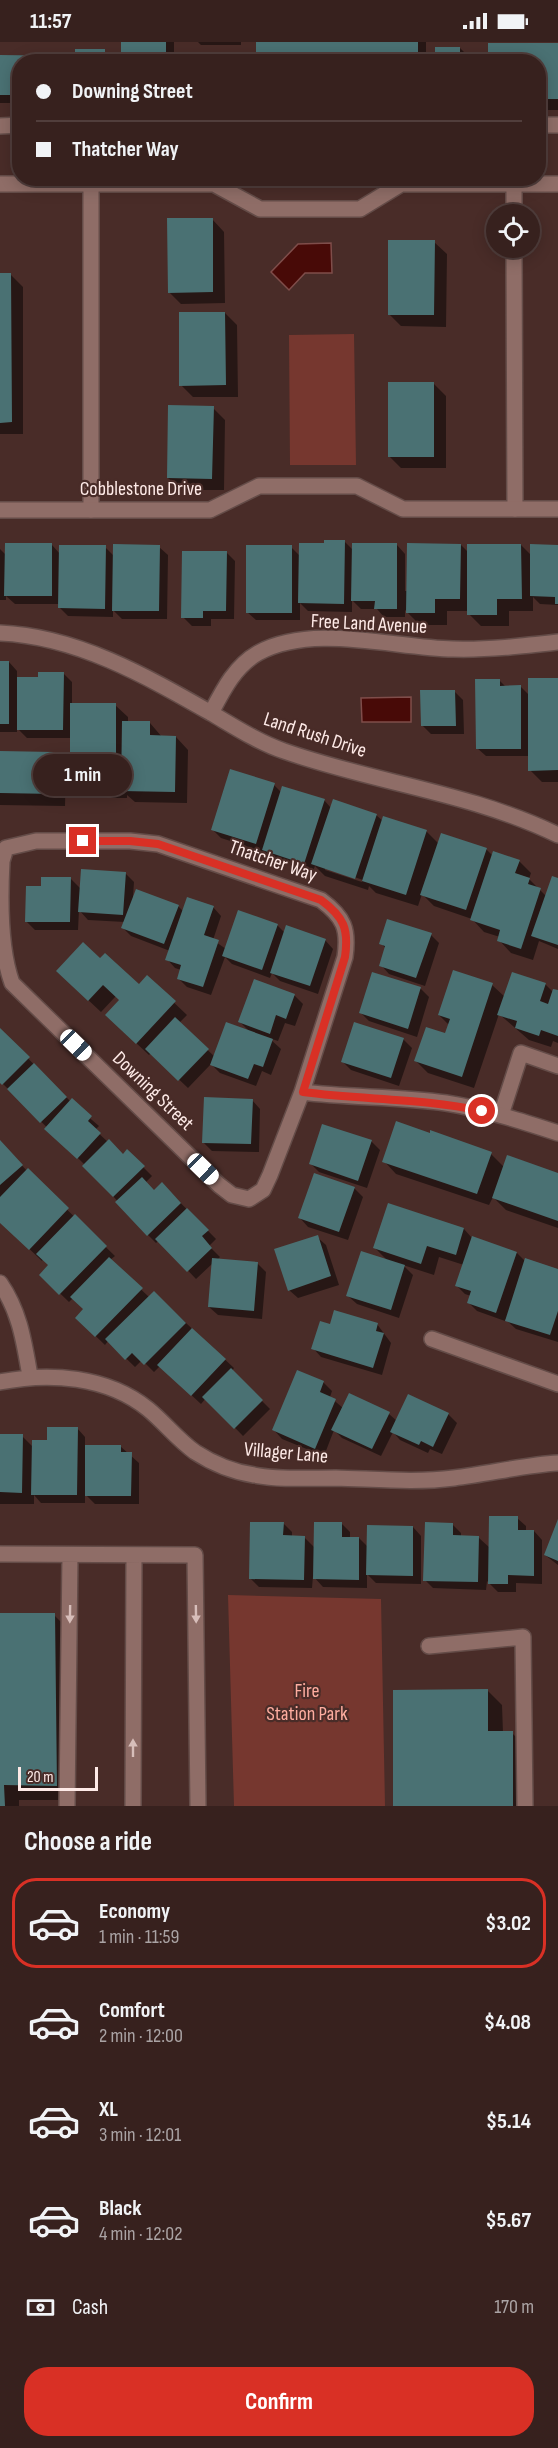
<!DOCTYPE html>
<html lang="en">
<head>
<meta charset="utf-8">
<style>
  :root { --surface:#37211e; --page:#3e2927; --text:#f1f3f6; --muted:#aaa3a4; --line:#513e3c; --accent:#d93025 }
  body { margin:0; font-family:"Sofia Sans Condensed",sans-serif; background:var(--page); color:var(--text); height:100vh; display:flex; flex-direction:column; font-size:22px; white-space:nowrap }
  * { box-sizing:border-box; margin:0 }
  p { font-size:20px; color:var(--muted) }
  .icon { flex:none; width:33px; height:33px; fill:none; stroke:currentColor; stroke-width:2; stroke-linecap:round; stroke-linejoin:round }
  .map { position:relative; height:1764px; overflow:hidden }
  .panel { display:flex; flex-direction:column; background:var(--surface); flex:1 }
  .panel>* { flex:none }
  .banner { position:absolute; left:12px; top:12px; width:534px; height:132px; border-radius:24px; box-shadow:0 3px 15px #0003,0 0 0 2px var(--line); display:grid; align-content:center; height:132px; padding:0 24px; background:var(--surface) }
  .buttons { position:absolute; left:486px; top:162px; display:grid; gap:12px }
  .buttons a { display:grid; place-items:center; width:54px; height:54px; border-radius:50%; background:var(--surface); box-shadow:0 3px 15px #0003,0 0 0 2px var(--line); font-size:30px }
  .scale { position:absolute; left:18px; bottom:15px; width:80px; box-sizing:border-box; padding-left:6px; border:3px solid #feeae7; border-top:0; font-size:16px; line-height:21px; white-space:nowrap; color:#feeae7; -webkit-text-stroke:4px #492c28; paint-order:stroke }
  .end { position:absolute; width:27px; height:27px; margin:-14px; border:8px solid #d93025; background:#fff; box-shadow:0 0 0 3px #fff }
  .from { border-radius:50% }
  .bubble { position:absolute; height:42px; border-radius:21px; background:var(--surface); box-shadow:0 3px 15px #0003,0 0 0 2px var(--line); font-size:20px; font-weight:700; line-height:42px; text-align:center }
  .car { position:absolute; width:18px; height:36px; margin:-18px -9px; border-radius:8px; box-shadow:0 0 4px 2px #0007; background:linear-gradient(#fff 24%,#345 0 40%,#fff 0 76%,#345 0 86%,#fff 0) }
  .banner b { display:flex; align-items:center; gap:21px; height:57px; font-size:22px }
  .banner b+b { border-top:2px solid var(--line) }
  .banner i { width:15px; height:15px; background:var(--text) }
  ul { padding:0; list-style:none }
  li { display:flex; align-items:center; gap:18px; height:90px; margin:0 12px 9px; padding:0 12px; border:3px solid transparent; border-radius:24px }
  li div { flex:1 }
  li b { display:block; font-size:22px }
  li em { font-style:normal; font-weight:700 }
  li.on { border-color:var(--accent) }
  li>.icon { width:54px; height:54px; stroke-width:1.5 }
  h2 { padding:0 24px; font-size:27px; line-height:72px }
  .pay { display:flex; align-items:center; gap:15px; height:66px; padding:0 24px; font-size:22px }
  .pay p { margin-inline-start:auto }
  .action { display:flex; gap:12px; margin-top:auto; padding:12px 24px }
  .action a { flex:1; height:69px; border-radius:24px; background:var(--accent); color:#fff; font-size:24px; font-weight:700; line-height:69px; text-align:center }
  .status { display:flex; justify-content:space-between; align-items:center; height:42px; padding:0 30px; background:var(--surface); direction:ltr }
  .status svg { height:16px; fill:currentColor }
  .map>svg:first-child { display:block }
  .green { fill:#76372f }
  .water { fill:#480a07; stroke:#7f4d4a; stroke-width:1.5 }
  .shadow { fill:#0007; fill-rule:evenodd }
  .building { fill:#4a7173 }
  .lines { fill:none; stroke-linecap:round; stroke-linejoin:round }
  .lane-casing { stroke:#644c48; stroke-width:18 }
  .street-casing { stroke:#644c48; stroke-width:18 }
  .lane { stroke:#8f6d67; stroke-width:15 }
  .street { stroke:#8f6d67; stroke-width:15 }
  .oneway { fill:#d7beba }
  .route { stroke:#d93025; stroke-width:8 }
  .labels { text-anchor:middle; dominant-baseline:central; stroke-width:4.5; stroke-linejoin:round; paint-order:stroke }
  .street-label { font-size:20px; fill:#feeae7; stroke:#492c28 }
  .park-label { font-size:20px; fill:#feada0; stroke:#492c28 }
</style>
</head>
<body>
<div class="status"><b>11:57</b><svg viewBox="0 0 49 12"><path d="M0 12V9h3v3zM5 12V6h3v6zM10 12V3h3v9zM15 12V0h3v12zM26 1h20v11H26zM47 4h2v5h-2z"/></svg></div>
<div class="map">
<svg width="558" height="1764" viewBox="0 0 558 1764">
  <rect width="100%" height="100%" fill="#492c28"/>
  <path class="green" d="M354,292L356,423H290L289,293Z
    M228,1553L381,1557L385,1764H234Z"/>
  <path class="water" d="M331,201L332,231H305L289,248L271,230L298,202Z
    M411,655V680H362L361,656Z"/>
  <path class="shadow" d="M123,0H174V20H123Z
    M198,0H241V3H201Z
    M257,0H426V20H257Z
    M558,3V68H538V20H436L460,6L467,13H489Z
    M104,9L113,20H20V61H0V14L76,15Z
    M212,177L224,190L225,261L181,262L169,250Z
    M434,200L447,212L446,285L401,284L389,272Z
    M0,233H11L23,245V392H0Z
    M225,271L237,283L238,355H193L181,343Z
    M434,342L446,354V426H401L389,414Z
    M213,366L225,378L224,448H181L168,436Z
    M344,499L354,509L397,503L405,512V549H408L461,503L469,511L521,503L532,514L558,504V563L540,562L533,555V569H509V584H481L469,572V569H447V583H420L405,568V575H384L377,567H361L352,558V570L308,569L300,561V578H256L247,570L291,505L300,514L325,503Z
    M52,503L60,512L105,505L114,514L159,505L168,513L167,577H122L113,568V575L68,574L60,566V562H15L6,554V558H0V507L6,513Z
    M226,510L235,519L234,577H211V584H192L183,575Z
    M0,620H9L17,629V636H39L63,631L72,640V662L115,663L128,675V681H150L162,695H176L188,708L187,761L135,760L127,753V756H100L87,742H84L71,730L72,696H27L17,686V690H0Z
    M558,637V740H542L530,728V714H486L477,706L499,638L506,645H521L529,653Z
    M455,650L463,658L464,692H431L422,683Z
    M0,710L54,711L66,723L65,764L0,763Z
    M274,743L281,750L324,758L331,766L376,773L383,779L426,789L439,802L486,807L493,814L519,819L531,831L529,837L546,854L558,837V907L539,899L533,918L511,911L499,898L500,895L484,890L472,877L434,864L422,852L418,864L376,851L369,844L368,848L325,834L315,824L313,829L272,816L265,810L221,796L212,787ZM325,825L363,838L362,840L325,828Z
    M126,832L134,840L133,855L178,864L183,869L213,865L221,874L213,898L226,907L277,883L285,891L325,898L333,907L318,952L280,939L272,931L270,936L232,922L225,915L211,953L187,945L178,936L181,928L175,926L167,917L170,909L131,894L123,886L125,880L88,878L79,868L78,888H35L26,879L42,846L70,836L81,847Z
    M431,893L439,901L425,944L389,932L381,923L386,907L381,901Z
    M100,918L139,944L147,935L187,973L179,981L215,1015L251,991L240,980L255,939L295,954L303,962L295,984L285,981L278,999L269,996L281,1007L271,1033L262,1029L256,1044L220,1031L211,1022L188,1046L151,1011L149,1013L119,985L121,959L116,954L101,970L70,941Z
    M373,931L421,947L429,955L417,995L369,979L361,971Z
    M545,942L553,950H558V1001L553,999L551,1005L529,998L499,972L474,1046L428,1031L416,1019L446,993L449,983L439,973L492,943L505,955Z
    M0,988L71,1060L99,1084L95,1088L108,1100L123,1114L127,1109L152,1134L145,1141L154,1150L162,1142L216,1197L209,1204L220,1215L217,1218L257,1221L266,1230L262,1277L218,1273L209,1265L213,1221L196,1237L159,1198L156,1201L148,1193L85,1123L0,1039Z
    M403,997L412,1006L399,1044L351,1028L343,1020Z
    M252,1058L260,1067L259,1110L212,1109L203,1100Z
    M0,1099L27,1129L115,1214L110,1218L149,1255L154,1251L234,1326L232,1329L270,1367L243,1394L206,1356L201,1362L160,1324L154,1330L142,1318L135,1325L108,1299L105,1303L77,1276L85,1268L73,1256L69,1260L41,1233L50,1224L43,1217L42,1219L0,1179Z
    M371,1099L380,1108L367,1146L319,1130L311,1122Z
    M491,1112L504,1125L558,1132V1186L506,1168L493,1155L489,1163L396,1132L384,1119Z
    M354,1146L363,1155L348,1198L308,1185L300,1176Z
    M389,1163L464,1187L472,1196L517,1211L526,1220L558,1228V1300L516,1287L505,1277V1279L477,1269L469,1261L471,1254L465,1252L456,1243L464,1223L439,1215L434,1233L403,1223L413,1233L399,1276L357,1262L348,1254L388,1219L375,1206Z
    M317,1195L326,1203L339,1243L298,1256L289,1248Z
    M377,1282L391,1301L382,1333L321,1315L313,1306L331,1284Z
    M323,1340L332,1349L330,1355L343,1366L389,1372L397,1379L448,1372L457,1381L442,1412L430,1407L428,1411L400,1398L393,1390L381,1414L342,1396L334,1388L324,1414L282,1397L274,1388Z
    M77,1386L85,1395V1404H120L139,1421V1462H95L85,1452V1461H41L34,1453V1462H0V1394H22L33,1405Z
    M517,1476L526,1484V1489H534L542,1498V1542L516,1541V1550H498L487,1539L486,1548L433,1546L425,1538L452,1482L461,1491V1495L479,1496L490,1506Z
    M283,1481L292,1490V1495H304L315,1506L342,1482L350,1490V1496H359L368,1505L413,1485L421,1494V1542L376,1541L367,1532V1546L323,1545L313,1534L312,1546L259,1545L250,1536Z
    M558,1481V1523L545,1513Z
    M0,1572L54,1573L69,1588L72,1758H19V1764H0Z
    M487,1648L502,1663L503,1691H512L527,1706L528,1764H395Z"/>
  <path class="building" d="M121,0H166V20H121Z
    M256,0H418V20H256Z
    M488,1H558V57H538V20H435V5H460V12H488Z
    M75,7H105V20H20V53H0V13L75,14Z
    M167,176H213V250L168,251Z
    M388,198H435L434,273H388Z
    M0,231H11L12,380L0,381Z
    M179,270H225L226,343L179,344Z
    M388,340H434V415H388Z
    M168,363L214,364L212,437L167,436Z
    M324,498H345L344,562L298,561L299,501H324Z
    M5,501H52V554H4Z
    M352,501H397V567H374L375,559H351Z
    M407,501L461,502L460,557H435V571H406Z
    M113,502L160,503L159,569H112Z
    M467,502H521L522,557H497V573H467Z
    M530,502L558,503V562H555V555L530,554Z
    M59,503H106L105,567L58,566Z
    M246,503H292V571H246Z
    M182,509H227L226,569H203V576H181Z
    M0,619H9V682H0Z
    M38,630H64L63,688H17V635H38Z
    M528,636H558V728L528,729Z
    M475,637H500V644L521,643V707H476Z
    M420,648H455L456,684H421Z
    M70,661H116V744H86V730H70Z
    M122,679H150V693L176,694L175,750L121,749Z
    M0,709L54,710V752L0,751Z
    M230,727L275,741L256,802L211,788Z
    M282,744L325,757L304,822L262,808Z
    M333,757L377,772L355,837L311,822Z
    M383,774L427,788L406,853L362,839Z
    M441,791L487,806L466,868L420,853Z
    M493,809L520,818L515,831L530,836L528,842L541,846L521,907L497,899L500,888L470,878Z
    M81,827L126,830L123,873L78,870Z
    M552,834L558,836V903L531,894Z
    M41,835H71L70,880H25L26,844H41Z
    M136,847L179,863L164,902L121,886Z
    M187,855L214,864L204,893L219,898L203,945L177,937L181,923L165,918Z
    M238,868L278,882L262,928L222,914Z
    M387,877L432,891L416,936L379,924L385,904L379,902Z
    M286,883L326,897L310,944L270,931Z
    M83,900L100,916L105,911L139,942L147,933L176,959L136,1002L105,973L119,958L103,943L88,959L56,929Z
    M453,928L493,941L462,1035L414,1019L426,985L445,991L450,977L438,973Z
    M372,930L421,945L408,987L359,971Z
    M512,930L546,941L540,959L548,962L553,947L558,948V994L541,988L539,994L515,986L517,979L497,973Z
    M254,937L295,952L286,977L276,973L270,992L238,980Z
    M175,975L209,1007L178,1039L145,1007Z
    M226,980L273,997L263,1025L254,1022L248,1037L210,1023Z
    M354,980L404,996L391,1036L341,1020Z
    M0,986L30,1015L2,1043L0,1041Z
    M34,1021L67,1055L40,1081L7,1047Z
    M204,1055L253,1057L251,1102L202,1101Z
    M72,1056L92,1074L88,1079L101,1091L77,1117L44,1087Z
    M396,1079L430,1091V1088L492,1110L477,1152L382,1120Z
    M322,1082L372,1098L358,1139L309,1122Z
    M109,1097L123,1112L127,1107L145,1124L113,1155L82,1124Z
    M0,1098L23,1123L0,1143Z
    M507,1113L558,1131V1179L492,1156Z
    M28,1126L69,1166L29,1208L0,1181V1155Z
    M314,1131L355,1145L339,1190L298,1176Z
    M142,1135L154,1148L162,1140L181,1161L147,1194L115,1160Z
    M388,1161L464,1186L456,1213L427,1204L421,1222L373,1206Z
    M187,1166L209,1188L202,1194L212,1206L187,1230L155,1197Z
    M75,1172L107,1204L59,1253L39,1233L48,1223L36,1212Z
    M318,1193L331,1234L288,1249L274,1207Z
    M472,1194L517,1210L496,1271L467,1261L471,1249L455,1244Z
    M361,1209L405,1223L391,1268L346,1254Z
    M109,1215L143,1246L95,1295L75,1276L83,1267L70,1255Z
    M212,1216L258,1220L254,1269L208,1265Z
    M525,1216L558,1227V1269L550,1293L505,1279Z
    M154,1249L186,1281L144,1323L132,1311L125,1318L105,1297Z
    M334,1268L378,1281L376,1289L384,1291L373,1326L311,1307L320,1279L330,1282Z
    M192,1286L226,1317L191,1354L157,1323Z
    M231,1326L263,1358L234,1387L202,1355Z
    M297,1328L324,1339L320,1350L336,1357L315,1407L272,1388Z
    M349,1351L390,1370L372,1407L331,1388Z
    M408,1352L449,1371L433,1405L421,1399L419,1403L390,1390Z
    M47,1385H78L77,1453H31L32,1398H47Z
    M0,1392H23L22,1451L0,1450Z
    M85,1403H121V1410H132L131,1454H85Z
    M489,1474H518V1488H534V1534L508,1533V1542H488Z
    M558,1477V1519L544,1513Z
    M250,1480H284L283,1493L305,1494L304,1538L249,1537Z
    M314,1480H342V1495H359V1538L313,1537Z
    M425,1480L453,1481V1493L479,1494L478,1540L423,1539Z
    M367,1483L413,1484V1534L366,1533Z
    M0,1571H55L57,1744L4,1743L5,1764H0Z
    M488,1647V1689H513V1764H393V1648Z"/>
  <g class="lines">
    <g class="lane-casing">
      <path id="lane" d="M91,142V468
        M514,142V172
        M514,206L515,467
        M501,1073L521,1011L558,1024
        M0,1512L195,1513L198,1764
        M429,1604L523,1595L525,1764
        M67,1764L70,1513
        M133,1764L134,1513"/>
    </g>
    <g class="street-casing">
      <path id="street" d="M538,83H558
        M0,84L20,83
        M0,142H214L260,167H360L401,142H558
        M0,468H210L259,444H357L403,467H558
        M0,591C76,594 146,634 211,671C235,685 258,700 284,709C375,741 469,750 558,793
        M211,671C223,648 235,624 258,611C313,581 394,606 453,607C488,608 523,604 558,600
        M36,799H130L158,802L321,858C344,875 349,887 345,915L302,1050L270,1133L263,1148L249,1157L232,1153L219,1143L12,941C0,908 0,856 2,819L6,806Z
        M302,1050C350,1056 398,1054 446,1061C484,1067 521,1079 558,1091
        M0,1241C20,1270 24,1300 30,1334
        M432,1297L558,1342
        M0,1340C49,1330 107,1334 148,1367C164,1380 178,1398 195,1410C212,1421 234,1430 254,1433C280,1438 309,1436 336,1436C375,1437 416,1441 454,1436C489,1432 523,1423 558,1421"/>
    </g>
    <use href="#lane" class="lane"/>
    <use href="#street" class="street"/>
  </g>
  <defs><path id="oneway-solid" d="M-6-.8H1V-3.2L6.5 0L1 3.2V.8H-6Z" transform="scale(1.5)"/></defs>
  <g class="oneway">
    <use href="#oneway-solid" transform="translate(70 1572) rotate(91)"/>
    <use href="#oneway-solid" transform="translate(196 1572) rotate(89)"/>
    <use href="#oneway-solid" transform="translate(133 1706) rotate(-90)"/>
  </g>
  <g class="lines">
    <path class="route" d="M83,799H130L158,802L321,858C344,875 349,887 345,915L303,1050C363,1058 423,1056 482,1069"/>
  </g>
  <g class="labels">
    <g class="street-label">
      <text x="141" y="447">Cobblestone Drive</text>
      <text transform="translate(369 582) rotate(3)">Free Land Avenue</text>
      <text transform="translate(315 693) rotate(18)">Land Rush Drive</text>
      <text transform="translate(273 819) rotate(19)">Thatcher Way</text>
      <text transform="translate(153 1049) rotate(44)">Downing Street</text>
      <text transform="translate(286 1411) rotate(5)">Villager Lane</text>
    </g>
    <g class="park-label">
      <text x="307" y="1649">Fire<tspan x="307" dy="23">Station Park</tspan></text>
    </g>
  </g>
</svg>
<div class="buttons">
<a><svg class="icon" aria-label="locate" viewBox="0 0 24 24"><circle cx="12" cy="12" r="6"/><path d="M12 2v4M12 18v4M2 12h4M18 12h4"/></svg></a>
</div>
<div class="scale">20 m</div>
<i class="end from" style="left:482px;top:1069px"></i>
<i class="end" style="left:83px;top:799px"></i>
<div class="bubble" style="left:33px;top:712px;width:99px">1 min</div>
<i class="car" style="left:76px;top:1003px;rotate:134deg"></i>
<i class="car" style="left:203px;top:1127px;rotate:134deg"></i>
<div class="banner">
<b><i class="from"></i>Downing Street</b>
<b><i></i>Thatcher Way</b>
</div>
</div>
<section class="panel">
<h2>Choose a ride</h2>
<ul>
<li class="on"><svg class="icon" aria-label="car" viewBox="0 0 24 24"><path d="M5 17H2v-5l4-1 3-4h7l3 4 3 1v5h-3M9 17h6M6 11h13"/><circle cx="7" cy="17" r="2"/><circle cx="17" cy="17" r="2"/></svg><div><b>Economy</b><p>1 min · 11:59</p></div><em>$3.02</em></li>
<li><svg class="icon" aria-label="car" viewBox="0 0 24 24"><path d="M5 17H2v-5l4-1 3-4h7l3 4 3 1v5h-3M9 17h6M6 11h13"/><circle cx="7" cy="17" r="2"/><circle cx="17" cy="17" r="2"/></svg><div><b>Comfort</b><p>2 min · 12:00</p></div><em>$4.08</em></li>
<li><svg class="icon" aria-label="car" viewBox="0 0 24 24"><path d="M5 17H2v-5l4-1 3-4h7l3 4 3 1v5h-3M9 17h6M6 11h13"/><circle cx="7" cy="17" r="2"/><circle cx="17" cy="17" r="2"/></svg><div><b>XL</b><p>3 min · 12:01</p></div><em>$5.14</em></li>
<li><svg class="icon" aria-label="car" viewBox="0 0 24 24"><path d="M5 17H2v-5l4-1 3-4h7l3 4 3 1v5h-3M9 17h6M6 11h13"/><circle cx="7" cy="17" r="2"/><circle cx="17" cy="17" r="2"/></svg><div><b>Black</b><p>4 min · 12:02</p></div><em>$5.67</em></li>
</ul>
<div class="pay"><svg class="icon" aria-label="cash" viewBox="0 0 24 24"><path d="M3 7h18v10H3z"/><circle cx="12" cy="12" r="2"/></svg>Cash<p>170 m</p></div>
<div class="action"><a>Confirm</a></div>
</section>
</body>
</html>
